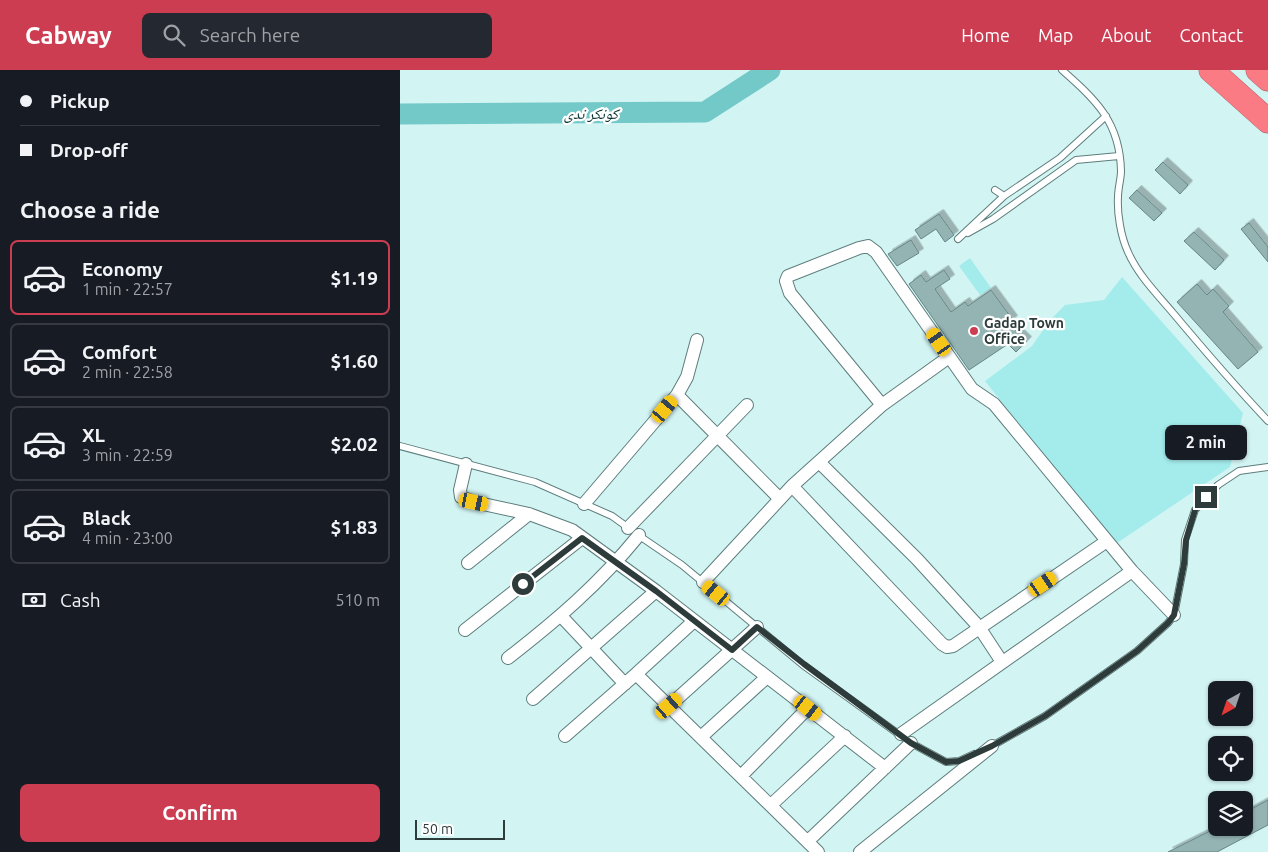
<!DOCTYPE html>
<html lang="en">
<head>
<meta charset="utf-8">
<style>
  :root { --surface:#171b24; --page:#242831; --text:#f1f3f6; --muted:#9ea1a6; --line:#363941; --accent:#cd3d51 }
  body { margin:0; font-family:Ubuntu,"Noto Naskh Arabic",sans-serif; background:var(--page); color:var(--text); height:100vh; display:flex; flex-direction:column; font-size:19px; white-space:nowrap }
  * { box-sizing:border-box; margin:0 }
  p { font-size:16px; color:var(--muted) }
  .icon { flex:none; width:28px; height:28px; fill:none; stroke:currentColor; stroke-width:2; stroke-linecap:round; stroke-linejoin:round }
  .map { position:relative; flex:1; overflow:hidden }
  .details { display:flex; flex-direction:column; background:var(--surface); width:400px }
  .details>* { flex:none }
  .banner { display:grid; align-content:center; height:110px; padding:0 20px; background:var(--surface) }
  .needle { width:32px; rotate:220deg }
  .buttons { position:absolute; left:808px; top:611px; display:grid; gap:10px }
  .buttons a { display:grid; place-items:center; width:45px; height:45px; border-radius:8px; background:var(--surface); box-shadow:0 1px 4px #0004; font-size:25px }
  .scale { position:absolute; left:15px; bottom:12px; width:90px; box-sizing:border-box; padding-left:5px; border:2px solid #2e3b3b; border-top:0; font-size:14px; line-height:18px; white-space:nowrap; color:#2e3b3b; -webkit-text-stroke:4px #fff; paint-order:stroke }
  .end { position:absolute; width:22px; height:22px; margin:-11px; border:6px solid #2e3b3b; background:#fff; box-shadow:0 0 0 2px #fff }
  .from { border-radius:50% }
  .bubble { position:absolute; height:35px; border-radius:8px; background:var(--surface); box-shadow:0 1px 4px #0004; font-size:16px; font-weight:600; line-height:35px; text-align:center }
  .car { position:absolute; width:15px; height:30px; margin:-15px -8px; border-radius:6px; box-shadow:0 0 4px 1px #0007; background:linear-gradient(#f5c518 24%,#345 0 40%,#f5c518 0 76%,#345 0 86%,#f5c518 0) }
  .banner b { display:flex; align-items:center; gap:18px; height:48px; font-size:19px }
  .banner b+b { border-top:1px solid var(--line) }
  .banner i { width:12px; height:12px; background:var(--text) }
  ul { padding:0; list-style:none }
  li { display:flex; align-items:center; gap:15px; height:75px; margin:0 10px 8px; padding:0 10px; border:2px solid var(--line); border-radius:8px }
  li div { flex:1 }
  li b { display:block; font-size:19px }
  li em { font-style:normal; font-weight:600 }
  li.active { border-color:var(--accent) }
  li>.icon { width:45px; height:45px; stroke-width:1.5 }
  h2 { padding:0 20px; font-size:22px; line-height:60px }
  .pay { display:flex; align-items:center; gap:12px; height:55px; padding:0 20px; font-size:19px }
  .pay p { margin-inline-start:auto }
  .primary-button { display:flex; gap:10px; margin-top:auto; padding:10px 20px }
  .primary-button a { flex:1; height:58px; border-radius:8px; background:var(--accent); color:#fff; font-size:20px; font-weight:600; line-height:58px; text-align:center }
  header { display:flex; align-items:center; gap:30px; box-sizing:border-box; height:70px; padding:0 25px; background:var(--accent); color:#fff }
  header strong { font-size:24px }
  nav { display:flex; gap:28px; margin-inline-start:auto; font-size:18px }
  .search { width:350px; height:45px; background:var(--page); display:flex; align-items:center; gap:12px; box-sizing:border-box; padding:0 18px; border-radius:8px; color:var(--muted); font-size:19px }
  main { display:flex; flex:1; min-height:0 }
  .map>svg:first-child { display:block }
  .green { fill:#a4ecec }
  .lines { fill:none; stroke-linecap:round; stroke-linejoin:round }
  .river { stroke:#73c8c8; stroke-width:21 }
  .building { fill:#94b4b3; stroke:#678585; filter:url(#shadow) }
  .service-casing { stroke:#5e7d7d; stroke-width:8 }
  .minor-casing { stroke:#5e7d7d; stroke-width:14 }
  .motorway-casing { stroke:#b3656a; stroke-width:25 }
  .service { stroke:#fff; stroke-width:6 }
  .minor { stroke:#fff; stroke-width:12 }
  .motorway { stroke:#fb7b84; stroke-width:24 }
  .route { stroke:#2e3b3b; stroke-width:6 }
  .poi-dot { fill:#cd3d51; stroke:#fff; stroke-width:2 }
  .labels { text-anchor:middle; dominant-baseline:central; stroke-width:4.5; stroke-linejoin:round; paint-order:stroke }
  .poi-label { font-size:14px; font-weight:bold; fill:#2e3b3b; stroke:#fff; text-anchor:start }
  .water-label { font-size:15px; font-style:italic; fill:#063132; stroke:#fff }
</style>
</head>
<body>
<header>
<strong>Cabway</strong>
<div class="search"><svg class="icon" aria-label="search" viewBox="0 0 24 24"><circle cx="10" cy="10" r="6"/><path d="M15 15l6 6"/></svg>Search here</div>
<nav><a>Home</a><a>Map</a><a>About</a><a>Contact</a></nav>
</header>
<main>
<section class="details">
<div class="banner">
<b><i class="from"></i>Pickup</b>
<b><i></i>Drop-off</b>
</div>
<h2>Choose a ride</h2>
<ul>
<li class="active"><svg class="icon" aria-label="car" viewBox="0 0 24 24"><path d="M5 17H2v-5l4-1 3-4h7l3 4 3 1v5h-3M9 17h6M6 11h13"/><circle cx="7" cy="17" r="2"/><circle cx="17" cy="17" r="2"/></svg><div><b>Economy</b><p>1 min · 22:57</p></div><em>$1.19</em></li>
<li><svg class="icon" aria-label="car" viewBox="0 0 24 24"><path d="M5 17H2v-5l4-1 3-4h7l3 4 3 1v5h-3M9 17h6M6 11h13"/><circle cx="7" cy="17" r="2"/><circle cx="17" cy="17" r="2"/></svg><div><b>Comfort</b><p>2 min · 22:58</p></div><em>$1.60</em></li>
<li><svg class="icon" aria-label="car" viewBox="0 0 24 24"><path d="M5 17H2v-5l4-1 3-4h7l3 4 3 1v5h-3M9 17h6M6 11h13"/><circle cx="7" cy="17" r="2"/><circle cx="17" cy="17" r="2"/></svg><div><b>XL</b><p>3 min · 22:59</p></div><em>$2.02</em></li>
<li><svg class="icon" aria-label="car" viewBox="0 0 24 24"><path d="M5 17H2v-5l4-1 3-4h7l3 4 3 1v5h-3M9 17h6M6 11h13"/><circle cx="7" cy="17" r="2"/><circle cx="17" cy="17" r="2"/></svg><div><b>Black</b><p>4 min · 23:00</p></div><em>$1.83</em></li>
</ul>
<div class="pay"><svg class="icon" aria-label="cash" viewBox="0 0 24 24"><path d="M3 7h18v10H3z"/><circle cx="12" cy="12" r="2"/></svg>Cash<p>510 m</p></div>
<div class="primary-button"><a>Confirm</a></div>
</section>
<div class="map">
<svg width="868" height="782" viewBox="0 0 868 782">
  <defs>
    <filter id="shadow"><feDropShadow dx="4.5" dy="-4.5" stdDeviation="0" flood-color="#0004"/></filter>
  </defs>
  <rect width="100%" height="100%" fill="#d2f4f3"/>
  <path class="green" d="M570,188L591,218L580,225L559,196Z
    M722,207L843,343L830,397L717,473L701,456L585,311L632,276L650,250L665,235L704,230Z"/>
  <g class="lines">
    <path class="river" d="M0,44L305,42L370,0"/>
  </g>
  <path class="building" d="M763,92L788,115L780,124L755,100Z
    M737,120L762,143L754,151L729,128Z
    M539,144L554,165L545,172L536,159L521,169L515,160Z
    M849,153L868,177V192L841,159Z
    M794,162L824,190L815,200L784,171Z
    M511,170L519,183L497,196L488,184Z
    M544,200L550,209L535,219L551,242L565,232L568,236L591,220L613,250L608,253L627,271L616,282L608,274L569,300L509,214L521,205L526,212Z
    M797,214L807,225L813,219L829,236L823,242L858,282L838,299L777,232Z
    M868,730V755L817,782H768L816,758H844V743Z"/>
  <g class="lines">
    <g class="service-casing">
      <path id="service" d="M662,0C696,30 720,52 721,101C721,109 718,118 718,127C717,144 721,167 728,182C738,205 757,224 773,243C804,280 835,316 868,351
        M595,120L604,126
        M568,163L593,149L676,90L719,86
        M558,169L604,126L660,88L706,46
        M0,376L135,412L212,446L230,459
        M238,465L282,495L403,595L511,673L546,692L559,691L574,684
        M590,677L645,646L737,581L768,553L774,545L784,494L785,470L795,440L818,415L839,401L868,397"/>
    </g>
    <g class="minor-casing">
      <path id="minor" d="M277,325L380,429
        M482,335L390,223L386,211L388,206L459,178L468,176L476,182L572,319L594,334L732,501L774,545
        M419,392L517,489L579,557L602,592
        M66,394L60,420L61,427L74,432L129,444L172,460L256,521L485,698
        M392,416L542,574L547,577L553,576L707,471
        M184,434L277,325L287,307L297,270
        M228,458L347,335
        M68,493L129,444
        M303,512L392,416L482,335L549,287
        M161,546L225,614
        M65,560L182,468
        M108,588C157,550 199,514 239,465
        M236,604L418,782
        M133,629L256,521
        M269,636L357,557
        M501,664L732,501
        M165,666L236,604L294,551
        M301,667L367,607
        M341,706L408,638
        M371,735L445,666
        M408,771L511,673
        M460,782L592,676"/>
    </g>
    <g class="motorway-casing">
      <path id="motorway" d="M811,0L868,51
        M858,0L868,9"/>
    </g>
    <use href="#service" class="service"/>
    <use href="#minor" class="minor"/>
    <use href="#motorway" class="motorway"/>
  </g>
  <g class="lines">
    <path class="route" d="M123,514L182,468L256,521L332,580L357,557L404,594L511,673L546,692L559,691L592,676L645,646L737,581L768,553L774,545L784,494L786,470L795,440L806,427"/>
  </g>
  <circle class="poi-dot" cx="574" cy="261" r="5"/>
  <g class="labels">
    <g class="poi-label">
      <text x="584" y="253">Gadap Town<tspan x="584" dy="16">Office</tspan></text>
    </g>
    <g class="water-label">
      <text x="191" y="43">کونکر ندی</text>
    </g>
  </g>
</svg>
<div class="buttons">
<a><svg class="needle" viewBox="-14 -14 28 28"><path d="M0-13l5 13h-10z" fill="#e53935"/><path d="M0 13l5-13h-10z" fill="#9ea1a6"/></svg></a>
<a><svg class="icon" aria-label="locate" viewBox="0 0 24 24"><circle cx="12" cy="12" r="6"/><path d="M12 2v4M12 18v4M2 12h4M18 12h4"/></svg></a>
<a><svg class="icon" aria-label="layers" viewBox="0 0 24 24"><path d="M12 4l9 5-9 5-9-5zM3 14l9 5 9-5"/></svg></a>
</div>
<div class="scale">50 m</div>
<i class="end from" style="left:123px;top:514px"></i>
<i class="end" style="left:806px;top:427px"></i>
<div class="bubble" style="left:765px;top:355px;width:82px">2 min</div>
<i class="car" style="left:539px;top:272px;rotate:325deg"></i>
<i class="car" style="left:265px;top:339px;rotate:40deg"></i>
<i class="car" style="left:74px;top:432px;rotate:102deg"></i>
<i class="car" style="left:643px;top:514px;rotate:56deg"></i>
<i class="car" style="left:316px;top:523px;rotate:309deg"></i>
<i class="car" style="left:269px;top:636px;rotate:49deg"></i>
<i class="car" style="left:408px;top:638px;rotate:128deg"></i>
</div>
</main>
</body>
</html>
